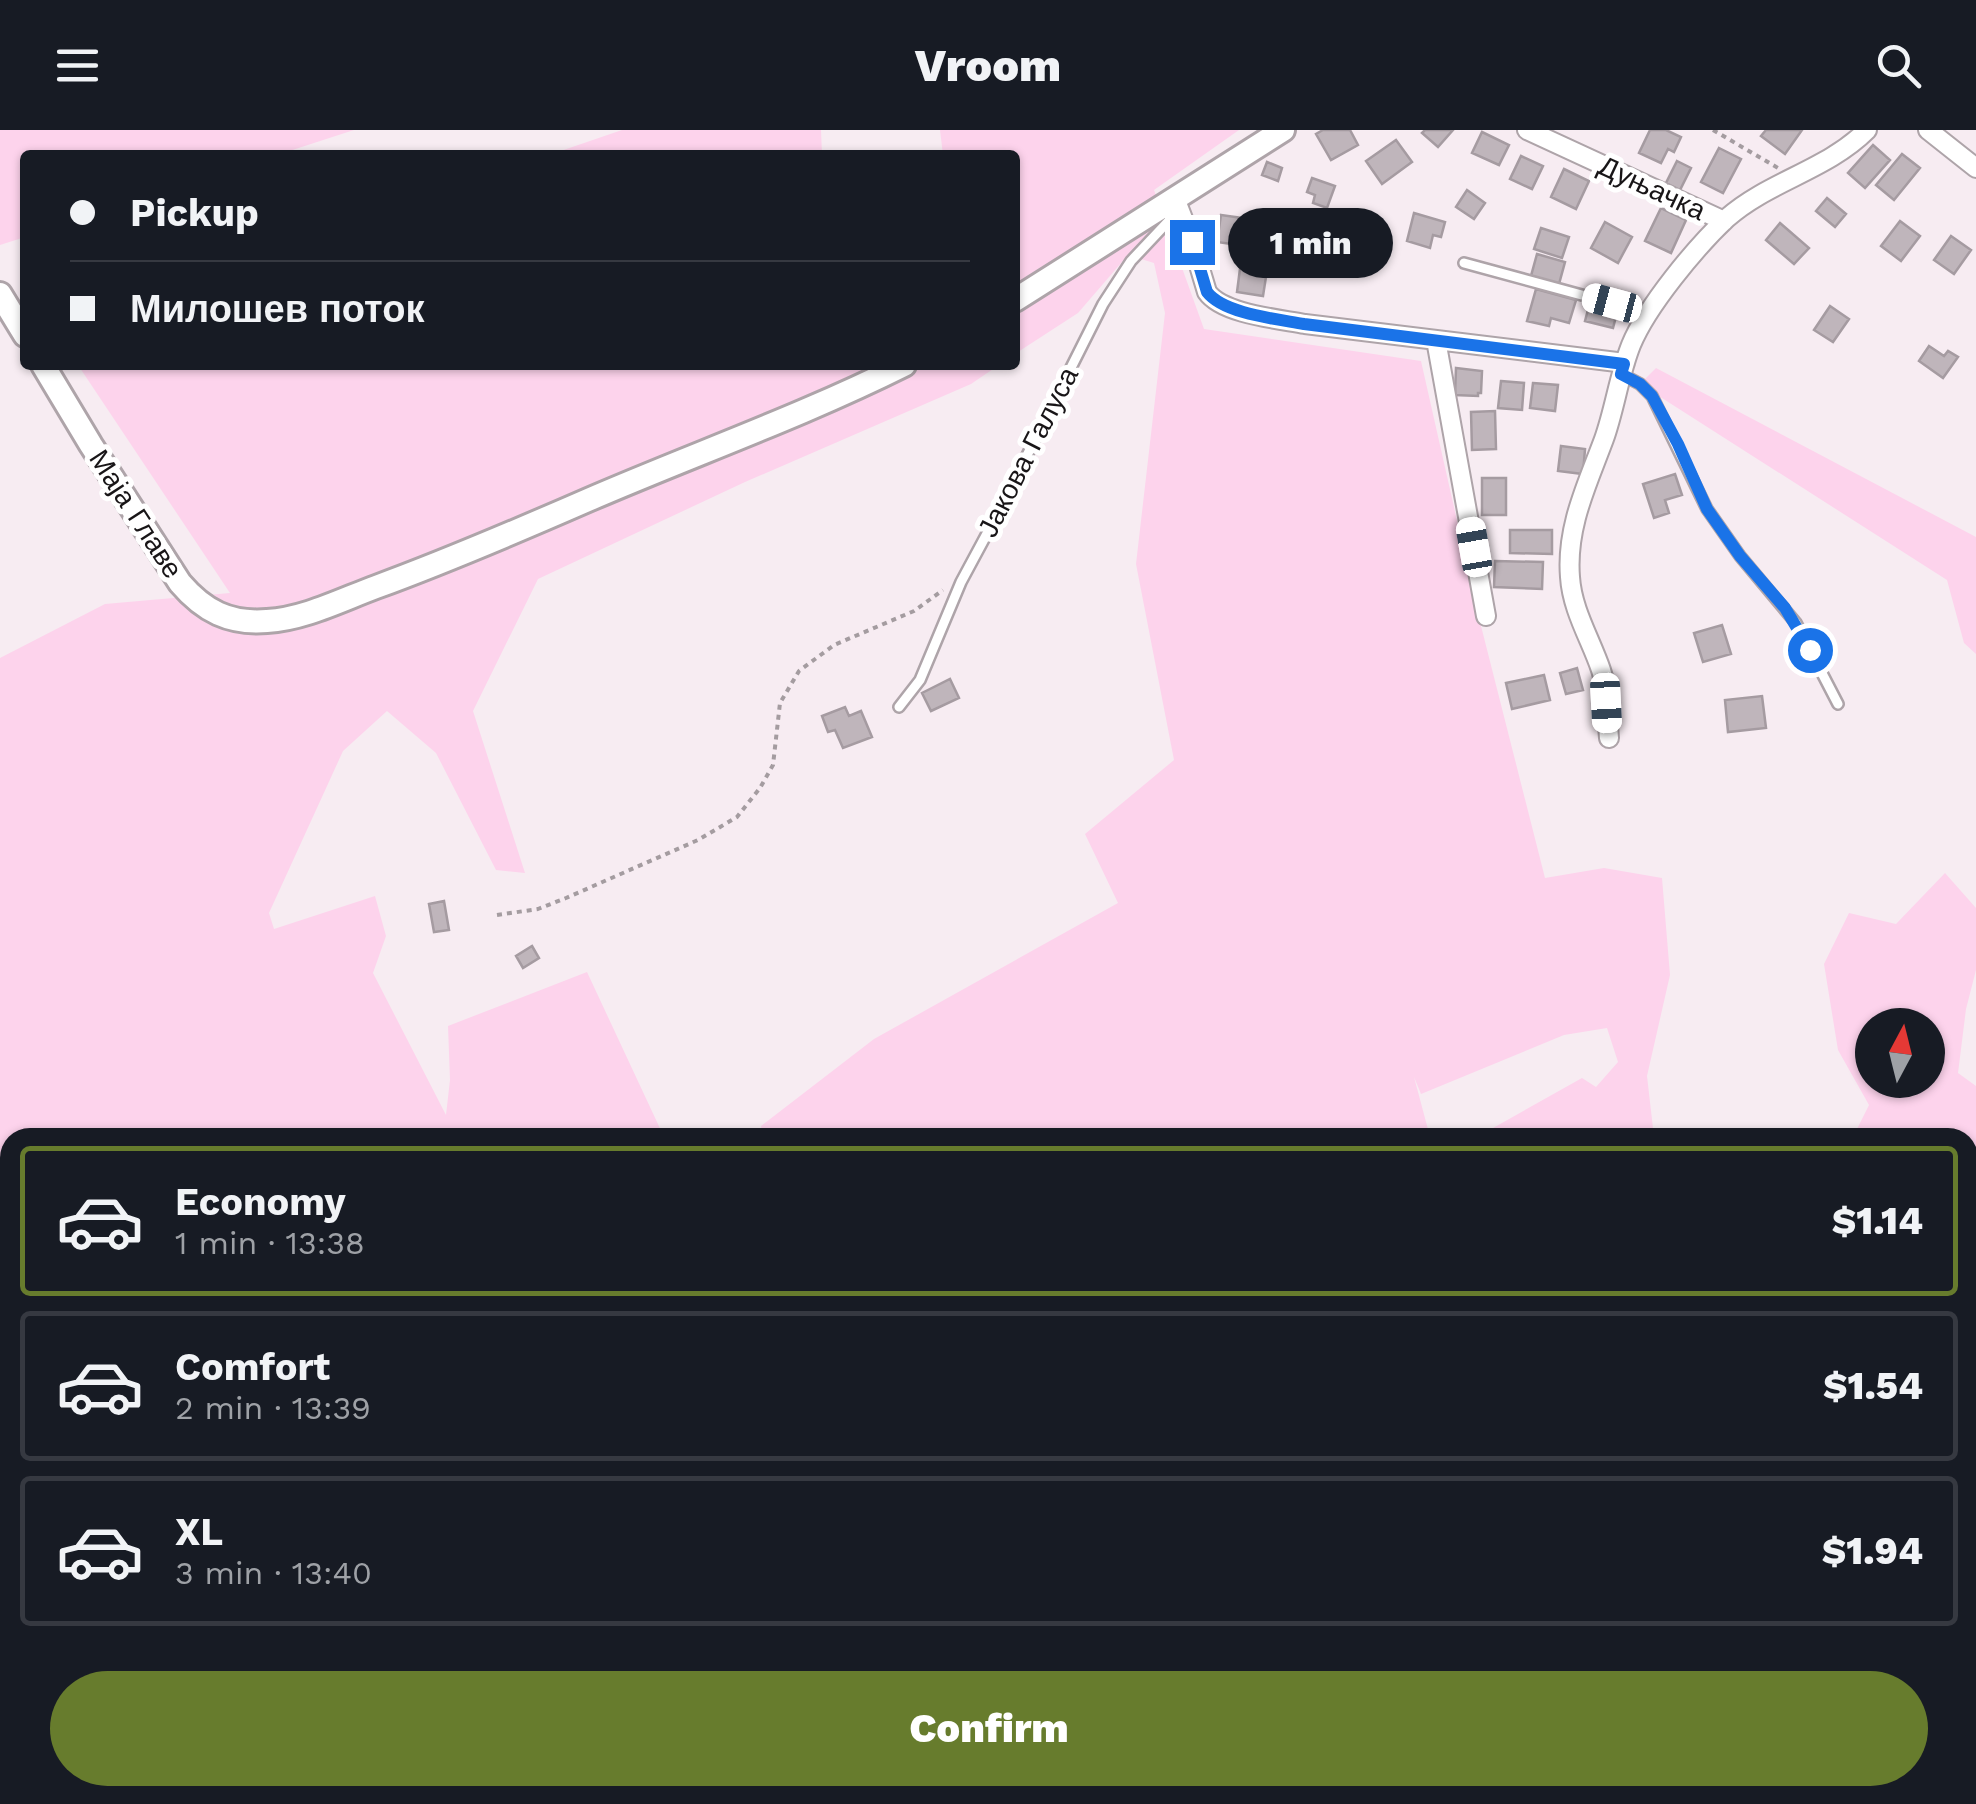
<!DOCTYPE html>
<html lang="en">
<head>
<meta charset="utf-8">
<style>
  :root { --surface:#171b24; --page:#20242c; --text:#f1f3f6; --muted:#9ea1a6; --line:#363941; --accent:#677c2d }
  body { margin:0; font-family:"Work Sans",sans-serif; background:var(--page); color:var(--text); height:100vh; display:flex; flex-direction:column; font-size:38px; white-space:nowrap }
  * { box-sizing:border-box; margin:0 }
  p { font-size:32px; color:var(--muted) }
  .icon { flex:none; width:55px; height:55px; fill:none; stroke:currentColor; stroke-width:2; stroke-linecap:round; stroke-linejoin:round }
  .map { position:relative; flex:1; overflow:hidden }
  .drawer { position:absolute; left:0px; top:998px; width:1978px; height:678px; display:flex; flex-direction:column; background:var(--surface); border-radius:30px 30px 0 0; box-shadow:0 2px 8px #0004 }
  .drawer>* { flex:none }
  .banner { position:absolute; left:20px; top:20px; width:1000px; height:220px; border-radius:10px; box-shadow:0 2px 8px #0004; display:grid; align-content:center; height:220px; padding:0 50px; background:var(--surface) }
  .needle { width:65px; rotate:7deg }
  .buttons { position:absolute; left:1855px; top:878px; display:grid; gap:20px }
  .buttons a { display:grid; place-items:center; width:90px; height:90px; border-radius:50%; background:var(--surface); box-shadow:0 2px 8px #0004; font-size:50px }
  .end { position:absolute; width:45px; height:45px; margin:-22px; border:12px solid #1a73e8; background:#fff; box-shadow:0 0 0 5px #fff }
  .from { border-radius:50% }
  .bubble { position:absolute; height:70px; border-radius:35px; background:var(--surface); box-shadow:0 2px 8px #0004; font-size:32px; font-weight:800; line-height:70px; text-align:center }
  .car { position:absolute; width:30px; height:60px; margin:-30px -15px; border-radius:12px; box-shadow:0 0 8px 2px #0007; background:linear-gradient(#fff 24%,#345 0 40%,#fff 0 76%,#345 0 86%,#fff 0) }
  .banner b { display:flex; align-items:center; gap:35px; height:95px; font-size:38px }
  .banner b+b { border-top:2px solid var(--line) }
  .banner i { width:25px; height:25px; background:var(--text) }
  ul { padding:18px 0 0; list-style:none }
  li { display:flex; align-items:center; gap:30px; height:150px; margin:0 20px 15px; padding:0 30px; border:5px solid var(--line); border-radius:10px }
  li div { flex:1 }
  li b { display:block; font-size:38px }
  li em { font-style:normal; font-weight:800 }
  li.on { border-color:var(--accent) }
  li>.icon { width:90px; height:90px; stroke-width:1.5 }
  .button { display:flex; gap:20px; margin-top:auto; padding:20px 50px }
  .button a { flex:1; height:115px; border-radius:60px; background:var(--accent); color:#fff; font-size:40px; font-weight:800; line-height:115px; text-align:center }
  header { display:flex; justify-content:space-between; align-items:center; height:130px; padding:0 50px; background:var(--surface); font-size:45px; font-weight:800 }
  .map>svg:first-child { display:block }
  .green { fill:#fdd3ec; fill-rule:evenodd }
  .lines { fill:none; stroke-linecap:round; stroke-linejoin:round }
  .stream { stroke:#b88aa5; stroke-width:5 }
  .building { fill:#bfb5bb; stroke:#a59ba1; stroke-width:2.5 }
  .service-casing { stroke:#aea4a9; stroke-width:14 }
  .minor-casing { stroke:#aea4a9; stroke-width:22 }
  .tertiary-casing { stroke:#aea4a9; stroke-width:28 }
  .path { stroke:#a49ca0; stroke-width:4; stroke-dasharray:5 5; stroke-linecap:butt }
  .service { stroke:#fff; stroke-width:9 }
  .minor { stroke:#fff; stroke-width:18 }
  .tertiary { stroke:#fff; stroke-width:22 }
  .route { stroke:#1a73e8; stroke-width:12 }
  .labels { text-anchor:middle; dominant-baseline:central; stroke-width:10; stroke-linejoin:round; paint-order:stroke }
  .street-label { font-size:28px; fill:#181517; stroke:#fff }
</style>
</head>
<body>
<header><svg class="icon" aria-label="menu" viewBox="0 0 24 24"><path d="M4 6h16M4 12h16M4 18h16"/></svg>Vroom<svg class="icon" aria-label="search" viewBox="0 0 24 24"><circle cx="10" cy="10" r="6"/><path d="M15 15l6 6"/></svg></header>
<div class="map">
<svg width="1976" height="1674" viewBox="0 0 1976 1674">
  <rect width="100%" height="100%" fill="#f7ecf2"/>
  <path class="green" d="M0,0H354L277,25H25V107L0,115Z
    M622,0H821L822,25H549Z
    M940,0H1239L1154,60L1204,199L1421,231L1479,488L1545,748L1604,738L1662,748L1670,845L1647,946L1654,1007H1477L1582,948L1596,957L1618,932L1607,898L1564,905L1421,964L1414,947L1430,1007L763,1008L761,996L874,909L1118,773L1085,704L1174,630L1136,434L1165,183L1154,133L1128,125L1078,183L1015,224V25H943Z
    M78,235H999L971,254L745,352L538,449L473,581L525,743L496,740L436,623L387,581L343,621L269,783L274,799L375,766L386,806L373,843L446,985L450,950L448,896L587,842L664,1007L10,1008V1665H548L550,1674H0V528L105,474L230,463Z
    M1656,238L1976,407V524L1964,513L1947,450L1640,254Z
    M1945,743L1976,778V840L1966,879L1958,943L1976,956V1236L1968,1242V1008L1853,1007L1869,975L1838,920L1824,834L1849,783L1896,794ZM1872,895H1928V950H1872Z
    M728,1665H1541L1519,1674H731Z"/>
  <g class="lines">
    <path class="stream" d="M1968,1136L1976,1132
      M1031,1674L1046,1665"/>
  </g>
  <path class="building" d="M1323,0H1350L1358,15L1331,30L1316,4Z
    M1425,0H1453L1438,17L1422,3Z
    M1650,0H1666L1681,7L1674,22L1668,19L1661,33L1639,23Z
    M1766,0H1802L1785,24L1761,6Z
    M1482,2L1509,15L1499,35L1472,23Z
    M1396,10L1412,32L1382,54L1366,31Z
    M1873,15L1890,30L1865,58L1848,43Z
    M1719,18L1741,29L1723,63L1701,52Z
    M1902,24L1920,38L1894,70L1876,55Z
    M1521,26L1543,36L1532,59L1510,49Z
    M1677,31L1691,38L1680,60L1666,53Z
    M1267,32L1282,38L1278,51L1262,45Z
    M1564,39L1589,51L1576,79L1551,67Z
    M1312,48L1335,56L1327,78L1313,73L1315,65L1307,62Z
    M1467,60L1485,73L1474,89L1456,77Z
    M1827,68L1846,84L1835,97L1816,81Z
    M1661,78L1686,90L1671,123L1645,111Z
    M1414,83L1445,92L1441,107L1433,105L1430,118L1407,111Z
    M1221,85L1257,90L1253,117L1217,112Z
    M1900,91L1920,106L1901,131L1881,116Z
    M1605,92L1632,107L1618,133L1591,118Z
    M1780,93L1809,118L1794,134L1766,110Z
    M1541,98L1569,107L1562,128L1534,119Z
    M1316,99L1340,104L1336,123L1312,118Z
    M1340,104L1368,110L1362,140L1334,135Z
    M1951,106L1971,120L1954,144L1934,130Z
    M1537,124L1565,132L1559,154L1531,146Z
    M1241,131L1268,134L1263,166L1237,162Z
    M1536,159L1576,170L1569,193L1551,188L1549,196L1527,191Z
    M1590,172L1618,179L1613,198L1585,191Z
    M1830,176L1849,189L1833,212L1814,200Z
    M1929,216L1944,226L1948,221L1958,227L1943,248L1919,231Z
    M1456,238L1482,241L1481,263H1478V266L1455,265Z
    M1501,251L1524,253L1522,280L1498,278Z
    M1533,253L1558,255L1555,281L1530,278Z
    M1495,281L1496,319L1472,320L1471,282Z
    M1561,316L1585,319L1583,344L1558,341Z
    M1675,344L1682,365L1665,370L1669,383L1654,388L1643,354Z
    M1482,348H1506V385H1482Z
    M1510,400H1552V424L1510,423Z
    M1495,431L1543,432L1542,459L1494,457Z
    M1722,495L1731,524L1703,532L1694,503Z
    M1577,538L1583,560L1566,564L1560,543Z
    M1544,545L1550,570L1512,579L1506,553Z
    M950,549L959,568L931,581L922,563Z
    M1762,566L1766,598L1728,602L1725,570Z
    M845,577L849,586L861,581L872,607L843,618L835,600L828,602L822,586Z
    M444,771L449,800L434,802L429,774Z
    M532,816L539,828L523,838L516,826Z"/>
  <g class="lines">
    <g class="service-casing">
      <path id="service" d="M1464,133L1648,183
        M1621,244L1640,254L1652,266L1707,379L1740,426L1796,493L1838,574
        M899,577L920,550L961,452L997,385L1103,174L1131,131L1179,80"/>
    </g>
    <g class="minor-casing">
      <path id="minor" d="M1527,0L1724,91
        M1928,0L1976,38
        M1175,68L1192,112L1207,162C1222,184 1279,189 1305,194L1625,233
        M1436,210L1486,486
        M1609,608C1607,586 1608,561 1601,540C1591,510 1572,480 1570,447C1566,397 1587,355 1604,309C1615,278 1619,245 1631,215C1647,176 1696,117 1727,88C1769,51 1827,40 1867,0"/>
    </g>
    <g class="tertiary-casing">
      <path id="tertiary" d="M0,164L25,205
        M1015,170L1283,0
        M43,235L91,315L180,453C204,481 229,494 267,491C304,489 341,470 376,457C447,431 517,401 588,370C692,325 802,286 904,235"/>
    </g>
    <path class="path" d="M1713,0L1778,38
      M497,785L538,779L566,768L698,710L737,687L760,658L773,635L780,573L799,541L834,515L914,481L943,460"/>
    <use href="#service" class="service"/>
    <use href="#minor" class="minor"/>
    <use href="#tertiary" class="tertiary"/>
  </g>
  <g class="lines">
    <path class="route" d="M1192,112L1207,162C1224,184 1277,189 1304,194L1624,234L1621,244L1640,254L1652,266L1678,314L1707,379L1740,426L1785,478L1810,520"/>
  </g>
  <g class="labels">
    <g class="street-label">
      <text transform="translate(1652 58) rotate(25)">Дуњачка</text>
      <text transform="translate(1028 322) rotate(-63)">Јакова Галуса</text>
      <text transform="translate(136 384) rotate(57)">Маја Главе</text>
    </g>
  </g>
</svg>
<div class="buttons">
<a><svg class="needle" viewBox="-14 -14 28 28"><path d="M0-13l5 13h-10z" fill="#e53935"/><path d="M0 13l5-13h-10z" fill="#9ea1a6"/></svg></a>
</div>
<i class="end from" style="left:1810px;top:520px"></i>
<i class="end" style="left:1192px;top:112px"></i>
<div class="bubble" style="left:1228px;top:78px;width:165px">1 min</div>
<i class="car" style="left:1612px;top:173px;rotate:285deg"></i>
<i class="car" style="left:1474px;top:417px;rotate:350deg"></i>
<i class="car" style="left:1606px;top:573px;rotate:177deg"></i>
<div class="banner">
<b><i class="from"></i>Pickup</b>
<b><i></i>Милошев поток</b>
</div>
<section class="drawer">
<ul>
<li class="on"><svg class="icon" aria-label="car" viewBox="0 0 24 24"><path d="M5 17H2v-5l4-1 3-4h7l3 4 3 1v5h-3M9 17h6M6 11h13"/><circle cx="7" cy="17" r="2"/><circle cx="17" cy="17" r="2"/></svg><div><b>Economy</b><p>1 min · 13:38</p></div><em>$1.14</em></li>
<li><svg class="icon" aria-label="car" viewBox="0 0 24 24"><path d="M5 17H2v-5l4-1 3-4h7l3 4 3 1v5h-3M9 17h6M6 11h13"/><circle cx="7" cy="17" r="2"/><circle cx="17" cy="17" r="2"/></svg><div><b>Comfort</b><p>2 min · 13:39</p></div><em>$1.54</em></li>
<li><svg class="icon" aria-label="car" viewBox="0 0 24 24"><path d="M5 17H2v-5l4-1 3-4h7l3 4 3 1v5h-3M9 17h6M6 11h13"/><circle cx="7" cy="17" r="2"/><circle cx="17" cy="17" r="2"/></svg><div><b>XL</b><p>3 min · 13:40</p></div><em>$1.94</em></li>
</ul>
<div class="button"><a>Confirm</a></div>
</section>
</div>
</body>
</html>
